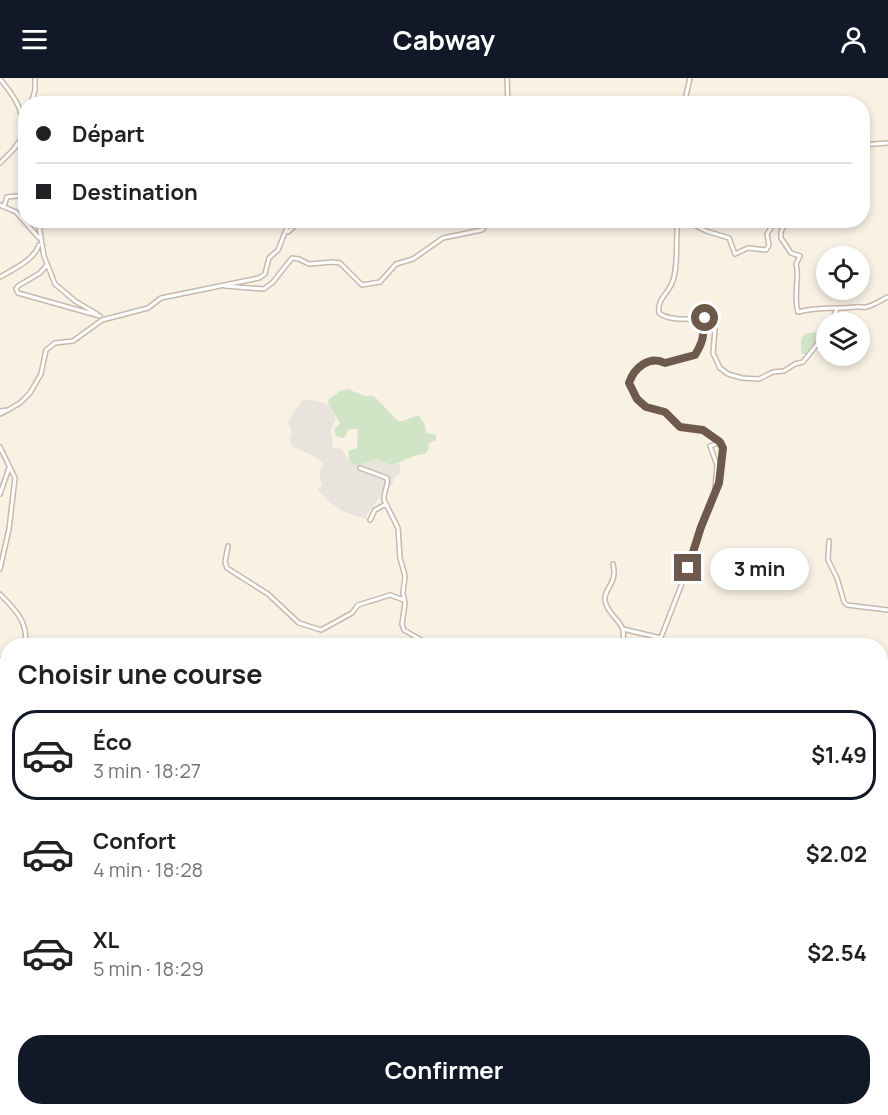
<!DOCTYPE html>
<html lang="fr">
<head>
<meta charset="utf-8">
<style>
  :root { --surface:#fff; --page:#f6f6f6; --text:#202124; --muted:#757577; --line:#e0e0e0; --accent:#111827 }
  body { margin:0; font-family:Manrope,sans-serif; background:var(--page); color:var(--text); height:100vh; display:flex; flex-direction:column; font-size:22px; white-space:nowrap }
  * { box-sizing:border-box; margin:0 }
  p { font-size:20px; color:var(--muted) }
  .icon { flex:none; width:33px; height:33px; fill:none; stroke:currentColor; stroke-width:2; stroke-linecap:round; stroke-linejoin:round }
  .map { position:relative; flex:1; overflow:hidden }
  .sheet { position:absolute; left:0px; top:560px; width:888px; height:478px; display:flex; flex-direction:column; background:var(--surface); border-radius:24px 24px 0 0; box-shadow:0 3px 9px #0003 }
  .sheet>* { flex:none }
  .banner { position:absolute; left:18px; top:18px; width:852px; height:132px; border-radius:24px; box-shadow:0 3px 9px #0003; display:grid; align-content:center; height:132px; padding:0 18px; background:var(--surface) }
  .tools { position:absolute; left:816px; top:168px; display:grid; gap:12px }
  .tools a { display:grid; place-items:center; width:54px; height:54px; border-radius:50%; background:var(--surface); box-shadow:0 3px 9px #0003; font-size:30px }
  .end { position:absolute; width:27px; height:27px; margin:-14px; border:8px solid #6d5a4d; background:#fff; box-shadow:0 0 0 3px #fff }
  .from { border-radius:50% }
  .bubble { position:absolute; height:42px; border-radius:21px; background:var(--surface); box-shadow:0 3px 9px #0003; font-size:20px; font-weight:700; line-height:42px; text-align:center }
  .banner b { display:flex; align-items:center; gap:21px; height:57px; font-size:22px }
  .banner b+b { border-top:2px solid var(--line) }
  .banner i { width:15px; height:15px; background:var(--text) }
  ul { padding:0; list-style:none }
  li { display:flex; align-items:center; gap:18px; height:90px; margin:0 12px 9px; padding:0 6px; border:3px solid transparent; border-radius:24px }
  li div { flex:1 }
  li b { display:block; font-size:22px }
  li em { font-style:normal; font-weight:700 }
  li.selected { border-color:var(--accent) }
  li>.icon { width:54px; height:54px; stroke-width:1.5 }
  h2 { padding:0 18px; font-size:27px; line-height:72px }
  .action { display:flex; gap:12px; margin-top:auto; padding:12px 18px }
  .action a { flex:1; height:69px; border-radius:24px; background:var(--accent); color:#fff; font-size:24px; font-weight:700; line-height:69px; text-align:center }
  header { display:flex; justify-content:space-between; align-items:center; height:78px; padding:0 18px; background:var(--accent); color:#fff; font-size:27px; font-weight:700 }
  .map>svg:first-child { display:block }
  .industrial { fill:#e9e3de }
  .green { fill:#d1e4c5 }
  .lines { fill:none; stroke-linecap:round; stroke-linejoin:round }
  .stream { stroke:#a3c7cf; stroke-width:1.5 }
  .minor-casing { stroke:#c7b9ac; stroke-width:6 }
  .tertiary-casing { stroke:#c7b9ac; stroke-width:8 }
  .minor { stroke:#fff; stroke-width:3 }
  .tertiary { stroke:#fff; stroke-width:4.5 }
  .route { stroke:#6d5a4d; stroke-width:8 }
</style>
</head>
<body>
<header><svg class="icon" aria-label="menu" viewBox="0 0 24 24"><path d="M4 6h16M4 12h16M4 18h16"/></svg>Cabway<svg class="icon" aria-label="person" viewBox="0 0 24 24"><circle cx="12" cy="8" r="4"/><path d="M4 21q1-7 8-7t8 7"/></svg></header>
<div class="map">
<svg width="888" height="1037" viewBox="0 0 888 1037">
  <rect width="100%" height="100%" fill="#f8f1e4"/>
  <path class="industrial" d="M303,321L317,323L329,327L336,341L331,351L333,370L342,371L350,384L357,388L375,381L388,387L399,386L401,395L395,399L392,406L381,413V418L368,435L366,441L342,433L331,425L317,411L322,407L319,392L324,386L316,379L293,369L289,363L292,355L288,343Z"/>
  <path class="green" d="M824,253C823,261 812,271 805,276H801V262L805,256Z
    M348,311L364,318H374L398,343C406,344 411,338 419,338L425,347L426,355L436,357V362L429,365L428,373C422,378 418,376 411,379C393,387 396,390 375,381L357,388L350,384L348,373L357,370L358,351H349L344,360L337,359L334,352L340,345L329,327L328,322L340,313Z
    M397,1030L426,1031L434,1037H394Z
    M338,1031H358V1035L372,1037L374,1035L380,1037H340Z"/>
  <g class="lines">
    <path class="stream" d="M105,1037L107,1035L118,1033L120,1030
      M117,1037L130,1030"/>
    <g class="minor-casing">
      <path id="minor" d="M507,0L508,26
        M0,1C20,25 21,31 26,61
        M31,26L35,12V0
        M684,26L690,0
        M862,67L888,65
        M0,85L13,72L24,57
        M0,127L16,134L39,160
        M4,128L7,119L26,117
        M38,142L44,178L55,206L75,223L97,236
        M685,142L706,153L729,160L735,176L748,170L766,172L769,167L767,156L776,142
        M786,142L781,154V160L791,175L800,178L796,186C800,198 793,219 798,234C817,229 836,231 856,229C859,228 862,230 866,229C873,228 881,222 888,219
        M288,154L301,142
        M47,187L40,195L18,208L16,211L18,215L100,238
        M0,199C14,191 34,182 39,167
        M225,208L264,211L273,204L292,180L299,181L309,186L333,184L340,185L362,207L380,204L396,186L413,181L443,160L482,152L484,149L480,142
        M700,244L705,240L712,241L715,251L713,275L720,290L728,296L742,300L759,301L773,294L784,293L795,286L803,284L826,255
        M831,244L837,231
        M0,333L8,332L20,325L30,315L41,296L46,272L55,265L73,263L102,242L148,230L161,220L259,200L265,196L269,180L278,172L290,142
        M0,336L8,332
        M0,369L15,400L9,451L0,491
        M360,390L387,400C389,408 383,414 384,422L398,450L400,480L405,498L403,515L405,525L402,546L404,552L430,567
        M715,411L717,387L710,368L720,364
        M0,416L9,390
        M370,442L375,432L386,426
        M829,463L828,482L837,500L844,524L847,527L888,532
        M228,468L225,484L227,490L268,516L299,545L321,552L352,535L358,527L390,517L404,522
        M613,486C618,507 603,510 605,523C607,535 620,542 623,552C624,556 623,563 623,567
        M0,516C15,531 29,545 25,567
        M623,551L661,560
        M658,567L688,490L701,449L719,405L723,370L720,364L703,352L679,349L665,334L646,329L637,321L629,305C634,290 649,277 665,285L695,277L702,266L703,248L697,242C685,240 669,243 659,235C657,221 667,217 672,205C679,189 675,161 678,142
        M0,581L8,587
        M880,615L888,609
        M880,730L888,723
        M0,877L8,865
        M880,931L888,914
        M188,1030L192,1037
        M311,1030L312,1037
        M324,1030V1032
        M336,1030L338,1037
        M430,1030L437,1037
        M506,1030L507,1037
        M637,1030L641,1037
        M784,1030L792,1037
        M869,1030L884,1037
        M503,1031V1030
        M199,1037L203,1030
        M291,1037L297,1030
        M686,1037L687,1030
        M816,1037L822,1030"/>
    </g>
    <g class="tertiary-casing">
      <path id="tertiary" d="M0,656L8,655
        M880,690L888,697
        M523,1037L524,1030"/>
    </g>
    <use href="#minor" class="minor"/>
    <use href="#tertiary" class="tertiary"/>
  </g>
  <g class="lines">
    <path class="route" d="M688,490L701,449L719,405L723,370L720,364L703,352L680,349L665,334L646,329L637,321L629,305C634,290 649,277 665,285L695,277C701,267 707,255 700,244L705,240"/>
  </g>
</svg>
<div class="tools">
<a><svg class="icon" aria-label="locate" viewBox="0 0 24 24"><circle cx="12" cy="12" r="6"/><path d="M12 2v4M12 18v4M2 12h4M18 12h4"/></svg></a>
<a><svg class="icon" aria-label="layers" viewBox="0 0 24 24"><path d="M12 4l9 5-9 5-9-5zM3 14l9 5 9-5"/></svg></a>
</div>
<i class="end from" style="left:705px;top:240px"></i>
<i class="end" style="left:688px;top:490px"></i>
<div class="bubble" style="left:710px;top:470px;width:99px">3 min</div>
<div class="banner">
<b><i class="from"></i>Départ</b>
<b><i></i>Destination</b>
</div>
<section class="sheet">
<h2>Choisir une course</h2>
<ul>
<li class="selected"><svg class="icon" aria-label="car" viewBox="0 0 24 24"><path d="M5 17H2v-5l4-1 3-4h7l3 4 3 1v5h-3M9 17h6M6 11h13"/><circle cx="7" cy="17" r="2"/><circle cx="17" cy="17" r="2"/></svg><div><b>Éco</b><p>3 min · 18:27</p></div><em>$1.49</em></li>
<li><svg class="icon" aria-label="car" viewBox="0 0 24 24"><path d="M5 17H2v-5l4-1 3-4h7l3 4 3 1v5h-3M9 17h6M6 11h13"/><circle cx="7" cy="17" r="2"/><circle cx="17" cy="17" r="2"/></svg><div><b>Confort</b><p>4 min · 18:28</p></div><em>$2.02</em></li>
<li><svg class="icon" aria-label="car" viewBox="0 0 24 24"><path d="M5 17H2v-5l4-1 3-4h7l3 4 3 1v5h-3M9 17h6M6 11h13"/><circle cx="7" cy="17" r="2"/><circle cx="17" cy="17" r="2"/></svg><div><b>XL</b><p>5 min · 18:29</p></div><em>$2.54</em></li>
</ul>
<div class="action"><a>Confirmer</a></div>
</section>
</div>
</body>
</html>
